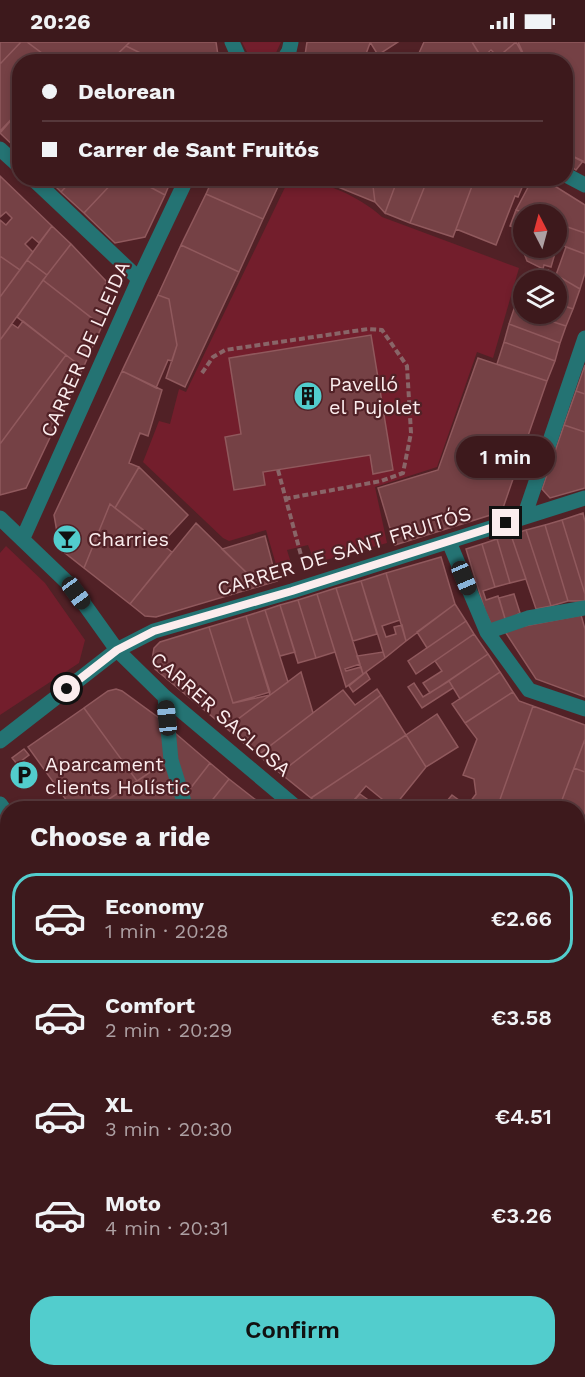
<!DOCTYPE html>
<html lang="en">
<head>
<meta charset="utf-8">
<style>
  :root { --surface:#3d191c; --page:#442225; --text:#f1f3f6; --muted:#ada0a3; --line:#56383b; --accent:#52cdcd }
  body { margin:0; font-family:"Work Sans",sans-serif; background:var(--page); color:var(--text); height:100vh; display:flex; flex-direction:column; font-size:22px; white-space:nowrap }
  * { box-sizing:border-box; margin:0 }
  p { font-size:20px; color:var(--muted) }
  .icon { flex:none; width:33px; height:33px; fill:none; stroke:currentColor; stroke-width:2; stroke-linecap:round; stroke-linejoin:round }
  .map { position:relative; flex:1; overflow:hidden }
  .sheet { position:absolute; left:0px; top:759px; width:585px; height:576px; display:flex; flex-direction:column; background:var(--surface); border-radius:24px 24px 0 0; box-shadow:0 3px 9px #0003,0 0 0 2px var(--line) }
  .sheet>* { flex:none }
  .top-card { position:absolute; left:12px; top:12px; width:561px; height:132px; border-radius:24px; box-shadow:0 3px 9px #0003,0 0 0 2px var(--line); display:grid; align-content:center; height:132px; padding:0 30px; background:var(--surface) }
  .needle { width:39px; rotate:354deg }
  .controls { position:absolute; left:513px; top:162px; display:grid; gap:12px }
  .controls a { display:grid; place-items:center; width:54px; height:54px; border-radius:50%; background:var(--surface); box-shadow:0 3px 9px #0003,0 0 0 2px var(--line); font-size:30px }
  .end { position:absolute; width:27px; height:27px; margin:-14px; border:8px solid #fbedee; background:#111; box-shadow:0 0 0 3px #111 }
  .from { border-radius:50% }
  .bubble { position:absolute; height:42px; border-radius:21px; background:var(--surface); box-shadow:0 3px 9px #0003,0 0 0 2px var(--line); font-size:20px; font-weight:600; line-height:42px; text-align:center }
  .car { position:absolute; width:18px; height:36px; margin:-18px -9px; border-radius:8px; box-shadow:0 0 4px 2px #0007; background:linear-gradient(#222 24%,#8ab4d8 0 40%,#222 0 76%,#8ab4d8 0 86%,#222 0) }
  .top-card b { display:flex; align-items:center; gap:21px; height:57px; font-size:22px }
  .top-card b+b { border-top:2px solid var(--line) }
  .top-card i { width:15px; height:15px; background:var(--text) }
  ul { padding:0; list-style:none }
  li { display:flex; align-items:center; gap:18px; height:90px; margin:0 12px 9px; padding:0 18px; border:3px solid transparent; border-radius:24px }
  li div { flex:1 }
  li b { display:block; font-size:22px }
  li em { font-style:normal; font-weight:600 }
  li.current { border-color:var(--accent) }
  li>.icon { width:54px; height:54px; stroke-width:1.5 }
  h2 { padding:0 30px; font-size:27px; line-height:72px }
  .button { display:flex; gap:12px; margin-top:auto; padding:12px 30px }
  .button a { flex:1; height:69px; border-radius:24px; background:var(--accent); color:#111; font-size:24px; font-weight:600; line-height:69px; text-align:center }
  .status { display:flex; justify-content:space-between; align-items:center; height:42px; padding:0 30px; background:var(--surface); direction:ltr }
  .status svg { height:16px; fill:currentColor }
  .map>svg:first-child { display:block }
  .built { fill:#60292f }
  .green { fill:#731e2c }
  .building { fill:#754145; stroke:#90595d; stroke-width:1.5 }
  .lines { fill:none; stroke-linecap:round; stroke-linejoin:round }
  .path { stroke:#896568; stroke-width:4; stroke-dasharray:6 3; stroke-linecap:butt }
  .street { stroke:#247373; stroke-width:15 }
  .secondary { stroke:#379292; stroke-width:15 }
  .route { stroke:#fbedee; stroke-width:8 }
  .labels { text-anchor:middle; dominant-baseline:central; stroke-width:4.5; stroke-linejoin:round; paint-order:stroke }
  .street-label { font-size:20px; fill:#fbedee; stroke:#512126 }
  .poi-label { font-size:20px; fill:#fbedee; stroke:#512126; text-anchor:start }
</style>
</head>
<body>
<div class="status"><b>20:26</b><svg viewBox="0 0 49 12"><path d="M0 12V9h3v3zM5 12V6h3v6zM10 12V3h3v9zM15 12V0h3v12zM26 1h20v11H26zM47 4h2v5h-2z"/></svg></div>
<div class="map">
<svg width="585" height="1335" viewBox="0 0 585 1335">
  <rect width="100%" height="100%" fill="#512126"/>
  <path class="built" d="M585,1064V1263L578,1257V1086Z"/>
  <path class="green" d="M242,0H281L275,13L262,18L249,14Z
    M289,137C321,137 359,154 382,175L519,226L493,316L477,310L437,425L375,445L387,501L315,521L308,503L287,508L291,521L277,526L266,488L229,499L223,496L143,420L159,379L170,382L179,347L186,350Z
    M6,504L45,541L85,598L79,621L0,673V511Z"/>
  <path class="building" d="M0,0H21L0,22Z
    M21,0H27L54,20H20V68L0,89V22Z
    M27,0H130L109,20H54Z
    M130,0H216L219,20H159L126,4Z
    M307,0H370V1L363,20H321L305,13Z
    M370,0H398L378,13Z
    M424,0H472L484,20H415Z
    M472,0H516L498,15L491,8L482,16Z
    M516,0L527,20H492Z
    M518,0H585V121L566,111V20H527Z
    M126,4L159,20H109Z
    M20,68V110L0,91Z
    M566,111L583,119L576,128L566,121Z
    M0,134L52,184L39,201L32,195L25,202L33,210L20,228L0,214V178L6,183L12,176L6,170L0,175Z
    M47,136H74L61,150Z
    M74,136H117L84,171L61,150Z
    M117,136H133L165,153L145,195L115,201L84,171Z
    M133,136H172L165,153Z
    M213,136H282L263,177L206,152Z
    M316,136H372L375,160Z
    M372,136H398L385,171L375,160Z
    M398,136H428L410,181L385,171Z
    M428,136H475L453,195L410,181Z
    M475,136H526L518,155L515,154L496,203L456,187Z
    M533,136H542L585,163V191L556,181V172H530L516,168Z
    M206,152L263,177L239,230L181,203Z
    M516,168L530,172H524V188L510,184Z
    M556,181L585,191V212L556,201Z
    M52,184L71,202L47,233L27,218Z
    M556,201H558L551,225L544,223L543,227L527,219L524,211L525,206H556Z
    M71,202L106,239L104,249L109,259L107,263L111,266L102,284L43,238Z
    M181,203L239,230L185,345L166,336L177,303L169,257L158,253Z
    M566,205L585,212V231L580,247L556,233Z
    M0,214L20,228L0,255Z
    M27,218L47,233L0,298V255Z
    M548,228L580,247L573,267L556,261V238H536L540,229L546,232Z
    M43,238L102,284L83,326L17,275Z
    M158,253L169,257L177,303L172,319L168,318L156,346L122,329Z
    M556,261L573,267L566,284L529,272H556Z
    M514,267L566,284L560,301L509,282Z
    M23,279L66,313L0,402V298L12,282L18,286Z
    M509,282L560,301L555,319L504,300Z
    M371,293L393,428L373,432L370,413L263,430L265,443L234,448L225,395L241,392L229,316Z
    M504,300L555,319L547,339L497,322Z
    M66,313L83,326L26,446L0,453V402Z
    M478,316L547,339L503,466L497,471L395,503L378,446L438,428Z
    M585,323V352L576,349Z
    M122,329L162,348L148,394L140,391L129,421L139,425L115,466L110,462L84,526L60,507L54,473Z
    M576,349L585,352V390L564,383Z
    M564,383L585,390V446L550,456L542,447Z
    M139,425L188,473L161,502L115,466Z
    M110,462L172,510L130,562L84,526Z
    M583,471L585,480V552L562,478Z
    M562,478L585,552V559H568L545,483Z
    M196,481L255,539L257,545L156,575L145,574L130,562Z
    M545,483L568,559L551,564L526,488Z
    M526,488L551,564L536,567L511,493Z
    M511,493L526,537L510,541L497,497Z
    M265,494L277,539L257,545L255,539L222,507Z
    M497,497L510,541L495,545L482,502Z
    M482,502L495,545L483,549L486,558L498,554L506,580L492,584L485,569L466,507Z
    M441,515L455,562L406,599L386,531Z
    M386,531L400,578L382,584L386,595L396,592L394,585L402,583L406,599L385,616L361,539Z
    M361,539L377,592L353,599L336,546Z
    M336,546L360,622L345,627L346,629L361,625L363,632L346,645L317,552Z
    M317,552L335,610L316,616L298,558Z
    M514,552L520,571L506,580L499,556Z
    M298,558L316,616L298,621L280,563Z
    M455,562L466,579L427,606L417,590Z
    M280,563L295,610L280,614L265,568Z
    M265,568L288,640L270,653L246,574Z
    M581,573L585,587V655L536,637L504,588Z
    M246,574L270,650L233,661L209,585Z
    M466,579L474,592L416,632L408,619Z
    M209,585L233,661L270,653L226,686L155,627L152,618L154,606L160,600Z
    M474,592L488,612L430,651L423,641L442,629L435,619Z
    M383,610L385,616L363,632L357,614Z
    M488,612L500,630L460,657L449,639Z
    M301,630L313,671L258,713L226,686Z
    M366,630L370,637L353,650L349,644Z
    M500,630L513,650L465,681L452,662Z
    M449,639L453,646L422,666L408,645L414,641L423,655Z
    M116,647L122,649L159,676L167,719L137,739L84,666L108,649Z
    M377,647L381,653L280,731L258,713L343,648L355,663Z
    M513,650L519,659L533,664L497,766H470L467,764L476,752L474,737L463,733L477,697L465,681Z
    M381,653L406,693L311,756L280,731Z
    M533,664L585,683V697L559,766H497Z
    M84,666L137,739L95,766H72L28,705Z
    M437,672L458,705L426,725L406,693Z
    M175,691L210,721L186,752L171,695Z
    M406,693L426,725L393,766L366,744L347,766H323L311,756Z
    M585,697V730L574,726Z
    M24,707L29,713L17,722L12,716Z
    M167,719L180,766H95L137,739Z
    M210,721L229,737L206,766H191L186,752Z
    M574,726L585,730V781L578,778V766H559Z
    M229,737L261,762L255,766H206Z
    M360,752L374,762L370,766H347Z
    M452,753L467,764L464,766H441Z
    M578,778L585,781V884L578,881Z
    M0,792L8,801V814L0,820Z
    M8,814V863L0,869V820Z
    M8,863V912L0,903V869Z
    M578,881L585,884L578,913Z
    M0,931L8,940V986L0,988Z
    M8,986V1004L0,994V988Z
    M0,994L8,1004V1068L0,1057Z
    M0,1057L8,1068V1072L0,1078Z
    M7,1111L8,1112V1158L0,1148V1116Z
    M0,1148L8,1158V1163L0,1168Z
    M0,1184L8,1194V1206L0,1211Z
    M585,1194V1263L578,1257V1203Z
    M8,1229V1300L0,1302V1232Z
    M583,1299L585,1300V1326L578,1321V1306Z
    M578,1321L585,1326V1335L555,1334L560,1328H578Z
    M97,1328H137V1335H95Z
    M137,1328H213V1335H137Z
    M213,1328H305L303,1335H213Z
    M305,1328H334L345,1331L346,1335H303Z
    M334,1328H410L408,1335H346L345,1331Z
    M485,1328H508L518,1335H481Z
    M508,1328H537L531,1335H518Z"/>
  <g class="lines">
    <path class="path" d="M202,331L213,315L225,308L368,287L382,288L407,324L411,391L403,431L381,439L284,457
      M278,428L305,528
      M0,1312L8,1309"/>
    <path class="street" d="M232,0L241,20
      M282,20L289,9L291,0
      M0,107L20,125
      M566,133L585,143
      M32,136L139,237
      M524,475L585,296
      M0,476L72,545L117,608L165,655L297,766
      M23,496L139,237L187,136
      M449,500L487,590L529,648L585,667
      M487,590L528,576L585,566
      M165,655L171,718L186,766
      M0,699L117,608L154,589L292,549L585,456
      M0,762L8,773
      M578,1002L585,1008
      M0,1099L8,1094
      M0,1217L8,1213
      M578,1266L585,1272
      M578,1290L585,1281
      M433,1328L438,1335
      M542,1335L548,1328"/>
    <path class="secondary" d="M578,964L585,944
      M447,1335L450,1328"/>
  </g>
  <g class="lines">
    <path class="route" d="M67,647L117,608L154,589L292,549L506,481"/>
  </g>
  <defs>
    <g id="building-disc" transform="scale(1.5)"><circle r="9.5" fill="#52cdcd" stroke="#512126"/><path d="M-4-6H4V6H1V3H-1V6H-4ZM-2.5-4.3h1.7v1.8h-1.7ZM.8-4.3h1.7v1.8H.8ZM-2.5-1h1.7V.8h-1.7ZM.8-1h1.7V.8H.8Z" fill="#111"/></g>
    <g id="bar-disc" transform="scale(1.5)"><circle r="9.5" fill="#52cdcd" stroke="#512126"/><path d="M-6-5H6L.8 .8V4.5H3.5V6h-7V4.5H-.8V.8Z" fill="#111"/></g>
    <g id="parking-disc" transform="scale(1.5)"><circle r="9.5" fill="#52cdcd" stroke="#512126"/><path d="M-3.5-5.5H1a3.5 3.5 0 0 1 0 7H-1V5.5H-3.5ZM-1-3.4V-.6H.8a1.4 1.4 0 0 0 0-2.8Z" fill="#111"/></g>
  </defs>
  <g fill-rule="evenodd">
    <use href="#building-disc" x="308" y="354"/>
    <use href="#bar-disc" x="67" y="497"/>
    <use href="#parking-disc" x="24" y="733"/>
  </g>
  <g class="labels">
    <g class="street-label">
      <text transform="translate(85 307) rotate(-66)">CARRER DE LLEIDA</text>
      <text transform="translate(344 509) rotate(-17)">CARRER DE SANT FRUITÓS</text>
      <text transform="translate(221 672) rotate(41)">CARRER SACLOSA</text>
    </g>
    <g class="poi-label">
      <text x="329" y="342">Pavelló<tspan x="329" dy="23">el Pujolet</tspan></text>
      <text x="88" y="497">Charries</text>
      <text x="45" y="722">Aparcament<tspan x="45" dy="23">clients Holístic</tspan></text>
    </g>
  </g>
</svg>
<div class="controls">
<a><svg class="needle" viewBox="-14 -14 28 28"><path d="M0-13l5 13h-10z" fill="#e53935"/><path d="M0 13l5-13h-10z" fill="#ada0a3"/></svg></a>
<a><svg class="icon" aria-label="layers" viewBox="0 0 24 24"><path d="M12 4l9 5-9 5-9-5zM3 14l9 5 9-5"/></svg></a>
</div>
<i class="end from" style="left:67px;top:647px"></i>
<i class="end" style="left:506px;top:481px"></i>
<div class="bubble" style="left:456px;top:394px;width:99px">1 min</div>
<i class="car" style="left:464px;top:536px;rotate:157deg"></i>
<i class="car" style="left:76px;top:551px;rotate:144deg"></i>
<i class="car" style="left:167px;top:676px;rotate:354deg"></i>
<div class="top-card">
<b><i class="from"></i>Delorean</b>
<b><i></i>Carrer de Sant Fruitós</b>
</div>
<section class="sheet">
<h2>Choose a ride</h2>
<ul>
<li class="current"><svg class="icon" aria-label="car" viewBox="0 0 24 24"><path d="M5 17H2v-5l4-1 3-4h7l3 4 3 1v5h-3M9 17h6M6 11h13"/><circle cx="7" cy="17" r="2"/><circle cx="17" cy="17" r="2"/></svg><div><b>Economy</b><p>1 min · 20:28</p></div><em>€2.66</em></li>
<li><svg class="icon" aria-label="car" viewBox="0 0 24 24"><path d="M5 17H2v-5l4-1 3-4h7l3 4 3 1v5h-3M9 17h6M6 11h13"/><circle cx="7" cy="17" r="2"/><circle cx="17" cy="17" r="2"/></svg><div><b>Comfort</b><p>2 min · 20:29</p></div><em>€3.58</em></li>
<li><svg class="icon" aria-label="car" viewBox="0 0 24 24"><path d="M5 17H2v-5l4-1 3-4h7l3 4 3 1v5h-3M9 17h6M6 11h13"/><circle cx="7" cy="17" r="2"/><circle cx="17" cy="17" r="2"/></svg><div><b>XL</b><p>3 min · 20:30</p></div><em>€4.51</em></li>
<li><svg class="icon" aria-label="car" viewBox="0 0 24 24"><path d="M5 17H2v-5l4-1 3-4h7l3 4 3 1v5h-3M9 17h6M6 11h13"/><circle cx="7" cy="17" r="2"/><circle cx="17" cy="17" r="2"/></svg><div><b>Moto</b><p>4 min · 20:31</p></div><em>€3.26</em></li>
</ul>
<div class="button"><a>Confirm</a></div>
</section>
</div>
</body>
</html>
